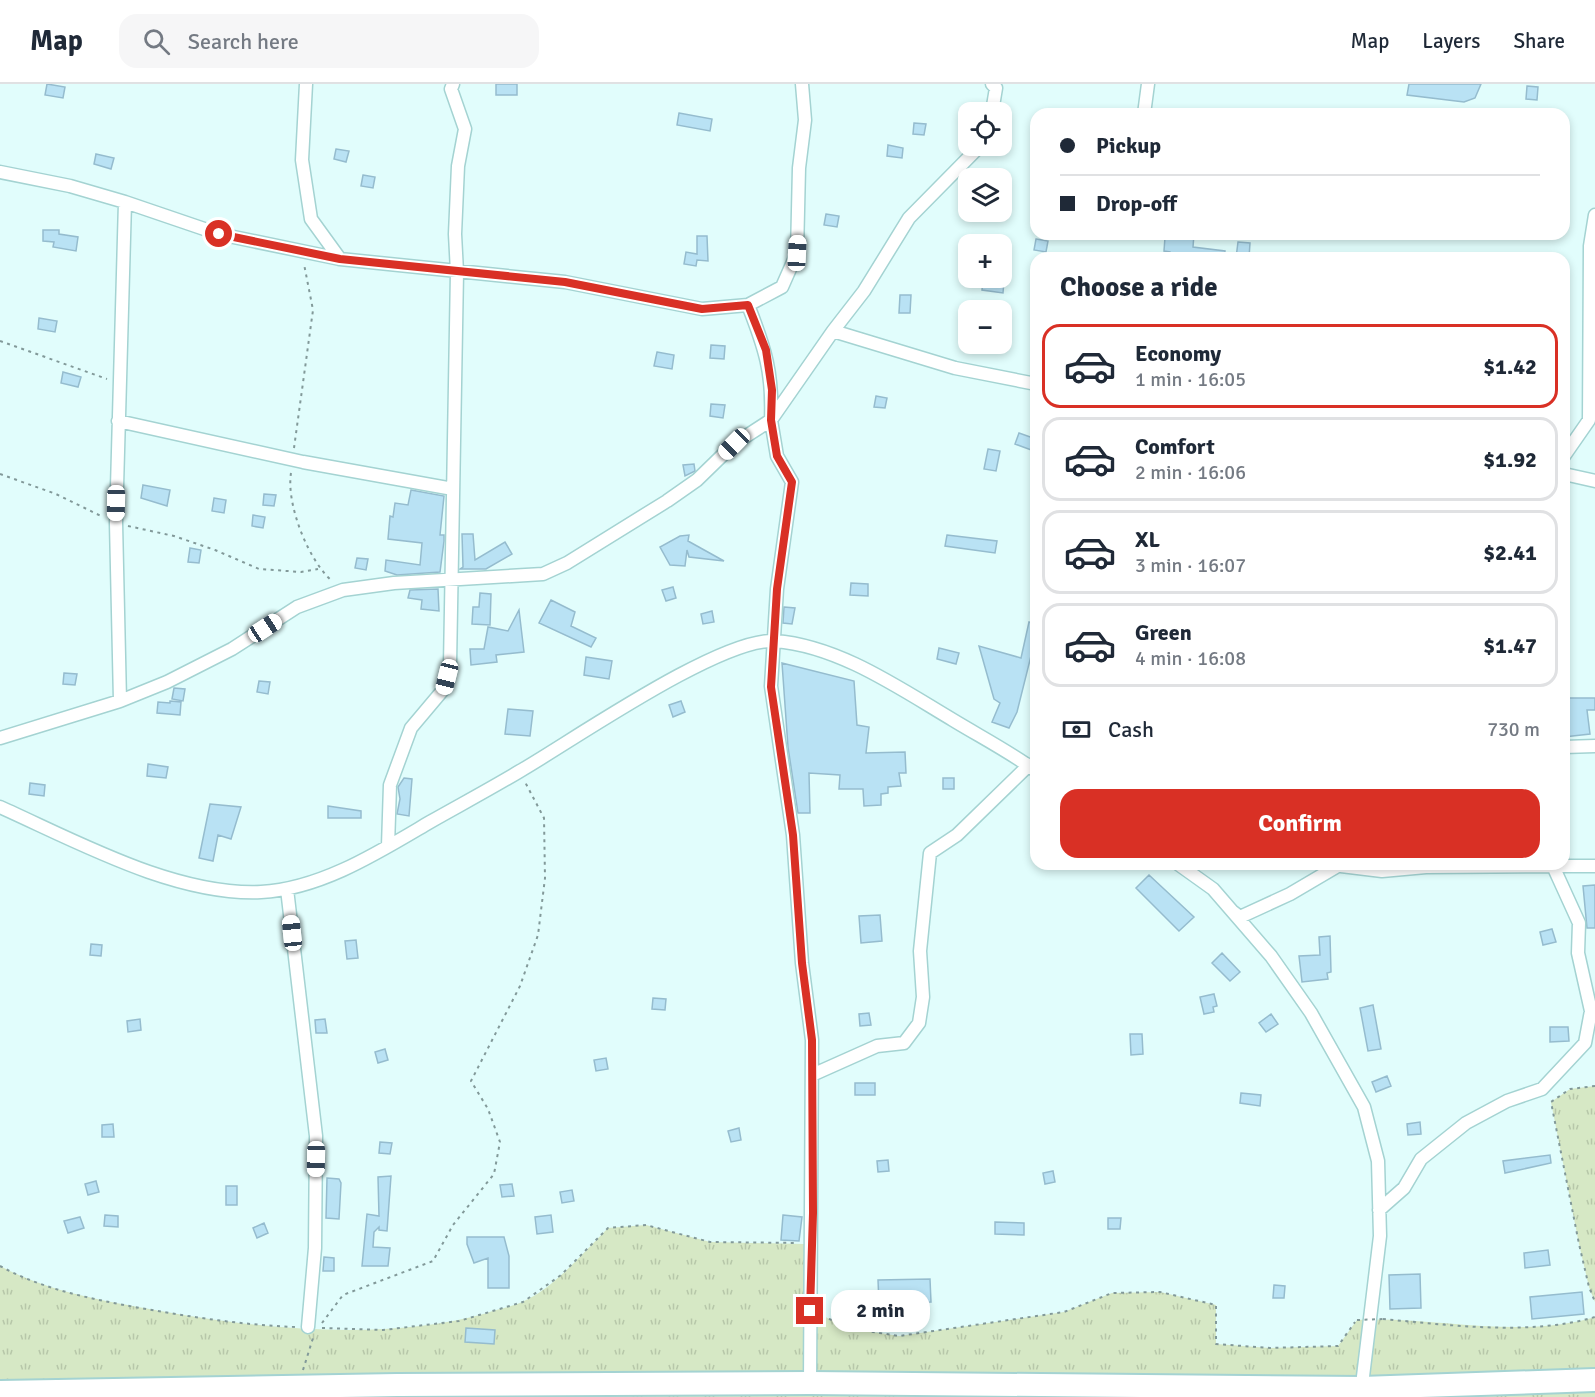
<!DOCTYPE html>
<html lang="en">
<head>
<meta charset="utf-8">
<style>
  :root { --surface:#fff; --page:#f6f6f7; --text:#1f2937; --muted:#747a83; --line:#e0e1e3; --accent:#d93025 }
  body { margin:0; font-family:Signika,sans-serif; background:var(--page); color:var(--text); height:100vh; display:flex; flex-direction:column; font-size:22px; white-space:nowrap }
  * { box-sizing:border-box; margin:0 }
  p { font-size:20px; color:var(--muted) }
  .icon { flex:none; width:33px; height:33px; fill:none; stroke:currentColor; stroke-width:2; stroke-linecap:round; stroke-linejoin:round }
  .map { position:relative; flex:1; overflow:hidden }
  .panel { position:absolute; left:1030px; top:168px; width:540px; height:618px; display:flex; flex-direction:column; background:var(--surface); border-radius:18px; box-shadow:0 3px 9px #0003 }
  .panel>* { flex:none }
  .top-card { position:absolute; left:1030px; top:24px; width:540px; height:132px; border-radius:18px; box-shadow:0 3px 9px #0003; display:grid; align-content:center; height:132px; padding:0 30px; background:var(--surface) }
  .controls { position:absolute; left:958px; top:18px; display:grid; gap:12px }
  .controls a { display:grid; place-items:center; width:54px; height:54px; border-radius:12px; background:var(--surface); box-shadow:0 3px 9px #0003; font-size:30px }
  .end { position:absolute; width:27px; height:27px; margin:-14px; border:8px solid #d93025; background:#fff; box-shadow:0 0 0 3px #fff }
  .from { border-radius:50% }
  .bubble { position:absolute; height:42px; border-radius:18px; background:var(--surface); box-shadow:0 3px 9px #0003; font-size:20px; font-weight:700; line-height:42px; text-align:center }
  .car { position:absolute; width:18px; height:36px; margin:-18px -9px; border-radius:8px; box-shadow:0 0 4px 2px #0007; background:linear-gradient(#fff 24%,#345 0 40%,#fff 0 76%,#345 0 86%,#fff 0) }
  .top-card b { display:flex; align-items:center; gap:21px; height:57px; font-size:22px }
  .top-card b+b { border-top:2px solid var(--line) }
  .top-card i { width:15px; height:15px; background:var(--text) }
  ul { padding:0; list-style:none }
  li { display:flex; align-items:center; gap:18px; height:84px; margin:0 12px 9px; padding:0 18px; border:3px solid var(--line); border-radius:18px }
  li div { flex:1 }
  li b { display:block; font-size:22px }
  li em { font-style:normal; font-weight:700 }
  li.selected { border-color:var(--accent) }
  li>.icon { width:54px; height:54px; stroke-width:1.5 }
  h2 { padding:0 30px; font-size:27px; line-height:72px }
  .pay { display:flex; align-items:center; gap:15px; height:66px; padding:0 30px; font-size:22px }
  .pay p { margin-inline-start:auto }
  .cta { display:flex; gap:12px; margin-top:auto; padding:12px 30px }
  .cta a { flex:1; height:69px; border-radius:18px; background:var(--accent); color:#fff; font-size:24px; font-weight:700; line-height:69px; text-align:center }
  header { display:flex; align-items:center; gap:36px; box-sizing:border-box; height:84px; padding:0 30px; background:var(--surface); border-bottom:2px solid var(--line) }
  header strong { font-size:28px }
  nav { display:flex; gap:33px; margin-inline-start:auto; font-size:21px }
  .search { width:420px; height:54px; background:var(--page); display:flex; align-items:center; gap:15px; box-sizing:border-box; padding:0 21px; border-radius:18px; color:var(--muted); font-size:22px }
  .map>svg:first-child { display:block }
  .grass { fill:url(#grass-tufts) }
  .building { fill:#b9e2f4; stroke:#95bcce; stroke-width:1.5 }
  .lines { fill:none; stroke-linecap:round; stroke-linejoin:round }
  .street-casing { stroke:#a4d3d2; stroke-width:15 }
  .highway-casing { stroke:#a4d3d2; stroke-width:26 }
  .path { stroke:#829999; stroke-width:2; stroke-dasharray:3 4.5; stroke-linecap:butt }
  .street { stroke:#fff; stroke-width:12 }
  .highway { stroke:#fff; stroke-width:22 }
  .path-bridge { stroke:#829999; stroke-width:2; stroke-dasharray:3 4.5; stroke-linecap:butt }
  .route { stroke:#d93025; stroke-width:8 }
</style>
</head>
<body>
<header>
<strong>Map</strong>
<div class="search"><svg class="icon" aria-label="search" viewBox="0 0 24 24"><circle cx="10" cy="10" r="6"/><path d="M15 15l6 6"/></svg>Search here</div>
<nav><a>Map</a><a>Layers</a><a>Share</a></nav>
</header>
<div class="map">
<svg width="1595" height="1313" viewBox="0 0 1595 1313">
  <defs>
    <pattern id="grass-tufts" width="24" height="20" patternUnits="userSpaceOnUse" patternTransform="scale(1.5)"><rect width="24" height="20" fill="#d6e8c5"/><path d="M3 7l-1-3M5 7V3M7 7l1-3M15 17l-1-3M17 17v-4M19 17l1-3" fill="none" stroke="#b7c7a9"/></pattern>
  </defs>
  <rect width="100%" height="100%" fill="#e1fdfc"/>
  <path class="grass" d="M1595,1002V1218L1589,1203L1579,1160L1551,1018L1570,1005Z
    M646,1141L710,1158L804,1160L811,1227L854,1245L899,1252L1064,1228L1112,1209L1160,1208L1216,1221V1260L1270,1264L1338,1262L1357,1236C1436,1232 1518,1256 1595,1233V1313H0V1182C45,1206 94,1215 144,1224C250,1244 382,1259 487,1229C498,1225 511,1223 522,1218C553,1205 584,1168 608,1144Z"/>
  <path class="building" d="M47,0L65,3L63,14L45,11Z
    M496,0H517V11H496Z
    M1409,0H1481L1475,14L1464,18L1407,11Z
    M1527,2L1538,3L1537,16L1526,15Z
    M679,29L712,35L710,47L677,41Z
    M914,39L926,40L924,51L913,50Z
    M888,61L903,64L902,74L887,72Z
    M336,65L349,67L346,78L334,75Z
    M96,70L114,74L111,85L94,80Z
    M363,91L375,93L373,104L361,102Z
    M826,130L839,132L837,143L824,141Z
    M43,146H59V150L78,153L76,167L53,163L54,158L43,157Z
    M1172,150H1194L1193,163L1225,167L1224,174H1170V168L1164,167L1165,153H1172Z
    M697,152H707L708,177L697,176L696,182L684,180L686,168L697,170Z
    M1036,155L1048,157L1046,168L1034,166Z
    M1238,158L1250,159L1249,174H1236Z
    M983,195L1004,197L1003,209L982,206Z
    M900,211H911L910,229H899Z
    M39,234L57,237L55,248L38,245Z
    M711,261L725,262L724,275L710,274Z
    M657,268L674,271L672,285L654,282Z
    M63,288L81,293L78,303L61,299Z
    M876,312L887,314L885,324L874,323Z
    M711,320L725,321L723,334L710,332Z
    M1019,349L1036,355L1034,367L1015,360Z
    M988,365L1000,367L996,387L984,385Z
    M694,380L695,387L685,392L683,381Z
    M143,401L170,406L167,422L141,414Z
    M411,406L444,412L440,451H444V457L440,488L397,491L385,487L386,476L420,481L422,459L388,455L390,432L393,433L395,419L408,421Z
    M264,410L276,411L274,422L263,421Z
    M214,414L226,416L224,429L212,427Z
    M253,431L265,433L263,444L252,442Z
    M462,450H473L475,476L505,458L512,470L486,485H460L463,483Z
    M689,451L688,457L724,477L689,473L687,466L685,482L670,481L660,463L680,452Z
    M947,451L997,457L995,469L945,462Z
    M190,464L201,466L199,479L188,478Z
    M357,474L368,475L366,486L355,484Z
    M851,499L868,500V512L850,511Z
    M673,503L676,514L666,517L662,506Z
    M438,505L439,527L421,525L422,516L408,514L410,506Z
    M480,509L491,510L490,541L472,540L473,523H479Z
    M551,516L575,528L571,542L596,554L591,563L539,539Z
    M784,523L795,524L792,540L783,539Z
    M519,526L524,568L496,571L497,578L471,581L470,565H484L488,543L508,547Z
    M712,527L714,538L703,540L701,530Z
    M1029,538L1036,540V552L1017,628L1009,644L992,638L1000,619L994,615L979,562L1021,574Z
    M939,564L959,569L956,580L937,575Z
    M586,573L612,577L609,595L584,591Z
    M782,579L854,597L857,641L869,643L866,669L905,668L906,689H899L901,702L888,703V709L881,710V721L864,722L863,705H839L840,691L809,689L810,729H798L788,663Z
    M64,589L77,590L75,601L63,600Z
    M259,597L270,598L268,610L257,608Z
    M174,604L185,605L183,617L172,615Z
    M1564,614H1595V626H1587L1590,650L1564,653Z
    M170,617L181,618L180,631L157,629L158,618L170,619Z
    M681,617L685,628L673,633L669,621Z
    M508,625L533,627L530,652L505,650Z
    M148,680L168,683L166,694L147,692Z
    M404,694L412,695L409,732L397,730L400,715L398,703Z
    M943,694H954V705H943Z
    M30,699L45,701L44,712L29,710Z
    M210,720L241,723L231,755L218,751L213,777L199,774Z
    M328,722L361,727V734H328Z
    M1149,791L1194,833L1179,847L1136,804Z
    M1595,801V844H1587L1583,802Z
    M880,831L882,857L861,859L859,832Z
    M1552,845L1556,858L1543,861L1540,848Z
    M1330,852L1331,888L1327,889L1328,895L1302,898L1299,872L1320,871L1319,853Z
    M356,856L358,874L347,875L345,857Z
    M91,860L102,861L101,872L90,871Z
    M1222,869L1240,888L1230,897L1212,879Z
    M1214,910L1217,922L1213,923L1214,928L1204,930L1200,913Z
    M653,914L666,915L665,926L652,925Z
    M1373,921L1381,965L1368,967L1360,924Z
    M869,929L871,941L860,942L859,930Z
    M1271,930L1278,940L1266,948L1259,939Z
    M140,935L141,946L128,948L127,937Z
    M325,935L327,949H316L315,936Z
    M1550,943H1568L1569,957L1550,958Z
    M1130,950H1142L1143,970L1131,971Z
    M385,965L388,976L378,979L375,968Z
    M606,974L608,985L596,987L594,976Z
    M1387,992L1391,1002L1376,1008L1372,998Z
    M855,999H875V1011H855Z
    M1241,1009L1261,1011L1260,1022L1240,1019Z
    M1420,1038L1421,1050L1408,1051L1407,1040Z
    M113,1040L114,1053H102V1041Z
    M739,1044L741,1056L731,1058L728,1047Z
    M380,1058L392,1059L390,1070L379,1069Z
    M1550,1071L1551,1079L1505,1089L1503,1077Z
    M888,1076L889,1087L878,1088L877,1077Z
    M1053,1087L1055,1098L1045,1100L1043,1089Z
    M391,1092L387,1147L379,1146V1143L374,1148L373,1163L390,1164L388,1182H362L367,1130L379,1132L378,1093Z
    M327,1094L339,1095L341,1099L339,1135L326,1134Z
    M96,1097L99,1108L88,1111L85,1100Z
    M512,1100L514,1112L502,1113L500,1101Z
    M226,1102H237V1121H226Z
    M572,1106L574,1117L562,1119L560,1108Z
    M105,1131L118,1132V1143L104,1142Z
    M551,1131L553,1148L537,1150L535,1133Z
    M783,1131L802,1133L799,1157L781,1156Z
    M80,1133L84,1144L68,1149L64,1137Z
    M1108,1134H1121L1120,1145H1108Z
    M995,1138L1024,1139V1151L995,1150Z
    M264,1139L268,1149L257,1154L253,1144Z
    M467,1153H504L509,1172V1204H488V1174L474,1179L467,1160Z
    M1548,1166L1550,1181L1525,1184L1524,1169Z
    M324,1173L334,1174V1187H323Z
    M1420,1190L1421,1224L1390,1225L1389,1191Z
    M930,1195L931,1218L879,1219L878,1196Z
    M1274,1201L1285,1202L1284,1214H1273Z
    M1582,1208L1584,1230L1532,1235L1530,1213Z
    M466,1244L495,1246L494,1260L465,1258Z"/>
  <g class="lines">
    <g class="street-casing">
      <path id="street" d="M306,0L302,76L311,135L340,175
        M992,0L996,4L992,28
        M1144,30L1148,0
        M0,88L70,102L125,118L219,150L340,175L565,198L702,225L748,221
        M833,247L955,284L1036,300
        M118,337L303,378L453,405
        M1564,372L1589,336L1590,162L1595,131
        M1564,390L1595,397
        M120,617L116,439L125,118
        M0,654L120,617L167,598L232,565L297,523L343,506L394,499L543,490L567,479L667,417L697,396L734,360L771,336C773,289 765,264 748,221L782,203L797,169L799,84L805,36L802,0
        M1564,663L1595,662
        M0,723C76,757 175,812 261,808C321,805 379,768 430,738C460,721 490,705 520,687C572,657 721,553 775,557C839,562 899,604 953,636C981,653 1010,668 1036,687
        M388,762L390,701L411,644L443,606L450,581L457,188L455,150L458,82L465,45L451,5L453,0
        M1178,780L1213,805L1271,872L1311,929L1364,1023L1378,1077L1380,1152L1361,1309
        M1341,782L1382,787L1426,783L1553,782L1552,780
        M287,805L316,1052L315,1164L308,1243
        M1232,827L1240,833L1290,810L1341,780
        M812,991L877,962L904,959L919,939L923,913L920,867L930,769L957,751L1029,681L1035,685
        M1379,1126L1404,1104L1421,1075L1466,1039L1507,1017L1542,1005L1585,959L1591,927L1578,869L1579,839L1553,782H1595
        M810,1299L812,956L802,879L793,751L771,602L777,505L792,398L777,372L771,336L833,247L864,207L909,134L980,62"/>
    </g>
    <g class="highway-casing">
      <path id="highway" d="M0,1308L397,1301L810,1299L1362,1304L1595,1296"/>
    </g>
    <path class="path" d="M0,257L107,295
      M294,364L313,226L304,180
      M291,389C286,420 308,476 332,497
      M0,390L56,410L103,433
      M128,442L174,452L215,466L259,485L301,488L318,485
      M1595,1002L1570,1005L1551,1018L1579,1160L1589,1203L1595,1218
      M0,1182C44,1206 92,1215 140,1224C191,1233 243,1241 295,1243
      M822,1232L854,1245L899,1252L1064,1228L1112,1209L1160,1208L1216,1221V1260L1270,1264L1338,1262L1355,1238
      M1383,1235C1449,1241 1531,1252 1595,1233
      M322,1239L343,1211L433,1177L453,1141L494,1090L500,1058L488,1025L471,997L520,902L538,851L545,794L544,734L525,698
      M322,1244L383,1246L459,1237L523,1218L561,1191L608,1144L646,1141L710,1158L798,1159
      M303,1286L313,1254"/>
    <use href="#street" class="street"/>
    <use href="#highway" class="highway"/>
    <path class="path-bridge" d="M1357,1236L1383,1235"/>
  </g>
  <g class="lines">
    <path class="route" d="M219,150L340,175L565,198L702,225L748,221L766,266L772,306L771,336L777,372L792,398L777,505L771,603L793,751L802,879L812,956L813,1129L810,1227"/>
  </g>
</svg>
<div class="controls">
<a><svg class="icon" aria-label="locate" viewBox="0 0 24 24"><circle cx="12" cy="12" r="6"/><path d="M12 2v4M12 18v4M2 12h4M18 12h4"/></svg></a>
<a><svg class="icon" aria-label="layers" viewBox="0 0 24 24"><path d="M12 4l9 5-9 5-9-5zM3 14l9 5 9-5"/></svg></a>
<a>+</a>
<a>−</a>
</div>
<i class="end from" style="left:219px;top:150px"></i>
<i class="end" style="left:810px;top:1227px"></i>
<div class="bubble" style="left:831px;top:1206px;width:99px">2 min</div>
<i class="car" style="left:797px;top:169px;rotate:3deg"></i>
<i class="car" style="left:734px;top:360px;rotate:225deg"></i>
<i class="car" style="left:116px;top:419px;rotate:181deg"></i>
<i class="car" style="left:265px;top:544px;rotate:57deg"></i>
<i class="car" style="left:447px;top:593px;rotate:194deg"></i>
<i class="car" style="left:292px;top:849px;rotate:354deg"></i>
<i class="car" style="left:316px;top:1075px;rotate:181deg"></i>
<div class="top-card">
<b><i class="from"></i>Pickup</b>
<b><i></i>Drop-off</b>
</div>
<section class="panel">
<h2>Choose a ride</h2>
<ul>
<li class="selected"><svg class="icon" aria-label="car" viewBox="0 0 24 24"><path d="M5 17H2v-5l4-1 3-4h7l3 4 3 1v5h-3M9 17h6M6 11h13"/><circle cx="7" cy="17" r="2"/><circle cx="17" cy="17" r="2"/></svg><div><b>Economy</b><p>1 min · 16:05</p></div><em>$1.42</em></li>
<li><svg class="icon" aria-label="car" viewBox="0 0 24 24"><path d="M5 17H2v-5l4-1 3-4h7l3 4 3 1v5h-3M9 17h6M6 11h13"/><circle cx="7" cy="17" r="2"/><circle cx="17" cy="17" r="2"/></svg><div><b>Comfort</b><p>2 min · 16:06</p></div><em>$1.92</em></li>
<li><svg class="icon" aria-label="car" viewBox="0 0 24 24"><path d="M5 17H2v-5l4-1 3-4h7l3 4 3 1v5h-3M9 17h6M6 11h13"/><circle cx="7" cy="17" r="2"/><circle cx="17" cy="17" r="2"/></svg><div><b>XL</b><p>3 min · 16:07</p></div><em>$2.41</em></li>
<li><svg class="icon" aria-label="car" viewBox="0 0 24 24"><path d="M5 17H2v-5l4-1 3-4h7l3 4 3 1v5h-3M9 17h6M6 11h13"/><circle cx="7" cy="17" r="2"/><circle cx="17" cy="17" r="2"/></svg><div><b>Green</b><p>4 min · 16:08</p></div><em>$1.47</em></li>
</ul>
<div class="pay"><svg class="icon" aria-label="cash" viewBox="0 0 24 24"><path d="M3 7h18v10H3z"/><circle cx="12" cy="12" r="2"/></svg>Cash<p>730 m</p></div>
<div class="cta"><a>Confirm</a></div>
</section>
</div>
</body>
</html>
